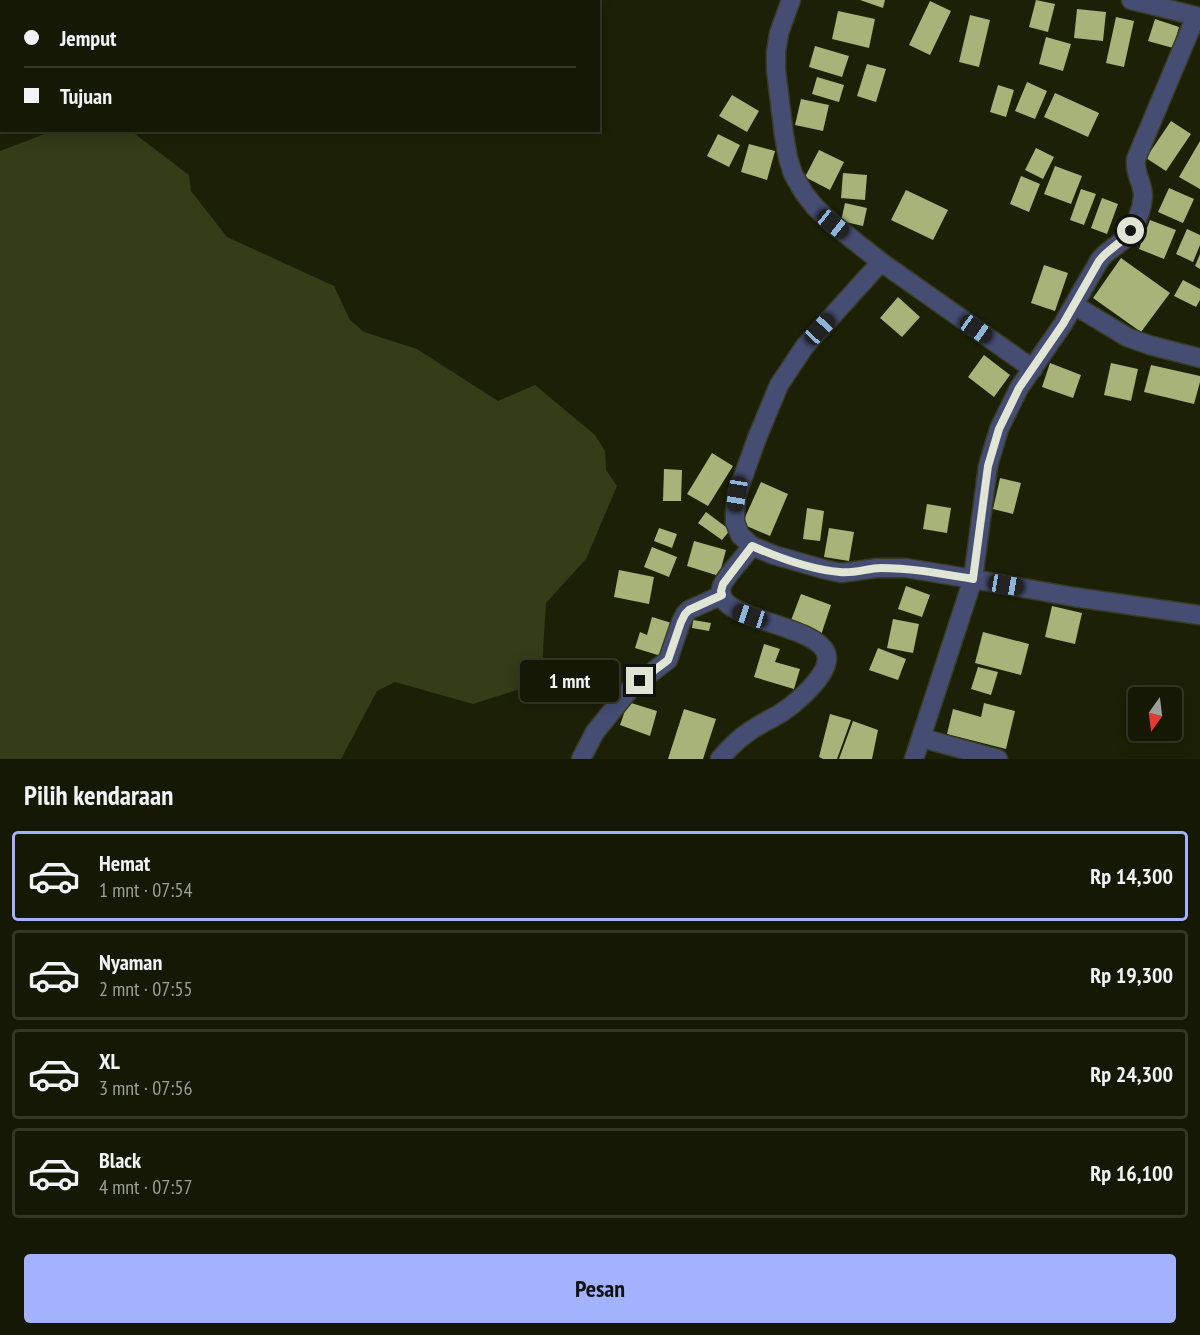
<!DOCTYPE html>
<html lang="id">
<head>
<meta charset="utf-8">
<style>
  :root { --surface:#151804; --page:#1e210e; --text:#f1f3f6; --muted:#9da09a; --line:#343726; --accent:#a2b2fd }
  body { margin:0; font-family:"PT Sans Narrow",sans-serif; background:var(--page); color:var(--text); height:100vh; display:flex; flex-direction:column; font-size:22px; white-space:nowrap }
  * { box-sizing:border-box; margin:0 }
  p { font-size:20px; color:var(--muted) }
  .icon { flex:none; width:33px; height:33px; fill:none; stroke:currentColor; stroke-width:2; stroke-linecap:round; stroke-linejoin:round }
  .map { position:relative; height:759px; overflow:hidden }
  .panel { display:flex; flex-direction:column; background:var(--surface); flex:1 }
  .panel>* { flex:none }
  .banner { position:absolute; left:0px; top:0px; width:600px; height:132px; box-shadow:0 3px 15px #0003,0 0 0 2px var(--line); display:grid; align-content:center; height:132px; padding:0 24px; background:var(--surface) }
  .needle { width:39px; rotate:194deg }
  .fabs { position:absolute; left:1128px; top:687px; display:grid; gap:12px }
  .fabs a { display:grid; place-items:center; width:54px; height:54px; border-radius:6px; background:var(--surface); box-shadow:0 3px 15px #0003,0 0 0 2px var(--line); font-size:30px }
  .end { position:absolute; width:27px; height:27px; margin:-14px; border:8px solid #e1e5d5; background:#111; box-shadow:0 0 0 3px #111 }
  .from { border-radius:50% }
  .bubble { position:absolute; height:42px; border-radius:6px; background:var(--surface); box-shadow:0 3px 15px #0003,0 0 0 2px var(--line); font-size:20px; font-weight:700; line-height:42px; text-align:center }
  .car { position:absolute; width:18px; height:36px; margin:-18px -9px; border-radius:8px; box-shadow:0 0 4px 2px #0007; background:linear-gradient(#222 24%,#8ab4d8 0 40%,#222 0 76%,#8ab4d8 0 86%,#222 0) }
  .banner b { display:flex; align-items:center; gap:21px; height:57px; font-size:22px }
  .banner b+b { border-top:2px solid var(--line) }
  .banner i { width:15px; height:15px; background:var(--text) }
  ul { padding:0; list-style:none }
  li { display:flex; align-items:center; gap:18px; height:90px; margin:0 12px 9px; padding:0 12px; border:3px solid var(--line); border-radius:6px }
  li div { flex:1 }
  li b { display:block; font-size:22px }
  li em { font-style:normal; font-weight:700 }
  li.on { border-color:var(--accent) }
  li>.icon { width:54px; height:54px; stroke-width:1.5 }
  h2 { padding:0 24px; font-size:27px; line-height:72px }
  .cta { display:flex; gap:12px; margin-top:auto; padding:12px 24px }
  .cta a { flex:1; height:69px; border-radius:6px; background:var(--accent); color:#111; font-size:24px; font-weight:700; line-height:69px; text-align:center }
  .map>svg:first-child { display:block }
  .green { fill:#353c18 }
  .building { fill:#a7b379 }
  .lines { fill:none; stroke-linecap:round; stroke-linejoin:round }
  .minor-casing { stroke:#383c23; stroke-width:21 }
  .minor { stroke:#454d73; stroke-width:18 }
  .route { stroke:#e1e5d5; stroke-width:8 }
</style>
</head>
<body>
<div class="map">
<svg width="1200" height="759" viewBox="0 0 1200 759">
  <rect width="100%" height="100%" fill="#1c2006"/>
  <path class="green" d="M55,130L131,131L189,175L191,191L227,237L334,286L350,320L364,332L417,349L498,401L535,385L595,435L605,451L606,470L617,486L586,559L546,603L542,668L533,685L473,704L395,682L377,691L341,759H0V151Z"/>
  <path class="building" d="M860,0H885L883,8Z
    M1036,0L1055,4L1048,32L1029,27Z
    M930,1L951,11L930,55L909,45Z
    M1077,9L1106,12L1103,41L1074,38Z
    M838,11L875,19L869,48L832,39Z
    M970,15L990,20L979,67L959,62Z
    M1116,17L1134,21L1124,67L1106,63Z
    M1155,19L1179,27L1173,48L1148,41Z
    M1046,37L1071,44L1063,71L1039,64Z
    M815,46L849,56L842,77L809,67Z
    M867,64L886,69L876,102L857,96Z
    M817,77L844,85L839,102L812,94Z
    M1027,82L1047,91L1035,119L1015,111Z
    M998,85L1014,90L1006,117L990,112Z
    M1055,93L1099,113L1088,137L1044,117Z
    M732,95L759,111L747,132L719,116Z
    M801,99L829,105L823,131L795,125Z
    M1171,121L1191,134L1166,171L1146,158Z
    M718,134L740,145L729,167L707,156Z
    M1200,141V189L1179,177Z
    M749,144L775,151L767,180L741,172Z
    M1036,148L1054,157L1043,179L1025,170Z
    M819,150L844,162L830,190L805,177Z
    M1055,166L1082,176L1071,204L1044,194Z
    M843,173L867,175L865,200L841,198Z
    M1021,176L1040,184L1029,212L1010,204Z
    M1169,188L1194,199L1183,223L1158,212Z
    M1081,189L1096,194L1084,225L1070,220Z
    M906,190L948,210L933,240L891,220Z
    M1102,198L1118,204L1107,234L1091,228Z
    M845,203L867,208L863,226L841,221Z
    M1150,220L1176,230L1164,259L1139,249Z
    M1187,229L1200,235V245L1193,262L1176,254Z
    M1200,254V269L1195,266Z
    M1121,258L1170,293L1141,332L1093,298Z
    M1044,265L1068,273L1055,311L1031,303Z
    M1183,280L1200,289V300L1196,307L1174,296Z
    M898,297L920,317L902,337L880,318Z
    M984,355L1010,375L994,397L968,377Z
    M1050,363L1081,375L1073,398L1042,387Z
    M1111,363L1138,369L1131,401L1104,395Z
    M1151,365L1200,376V382L1194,404L1144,392Z
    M712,453L733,466L708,506L687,494Z
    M664,469L682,470L681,501H663Z
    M1000,478L1021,483L1013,514L993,509Z
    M761,482L788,494L770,536L742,524Z
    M927,504L951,508L947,533L923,529Z
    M807,508L824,511L820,541L803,539Z
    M706,512L730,530L722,540L698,523Z
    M659,528L677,534L672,548L654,541Z
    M829,528L854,532L849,561L824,557Z
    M694,541L726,550L719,576L687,566Z
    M652,547L677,557L669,577L644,567Z
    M619,570L654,577L649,604L614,597Z
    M906,586L930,595L922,617L898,609Z
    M801,594L831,605L821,635L790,623Z
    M1052,606L1082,613L1075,644L1045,637Z
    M652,617L675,624L664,657L635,648L640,632L647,635Z
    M893,619L919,624L913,653L887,648Z
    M693,620L711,623L709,631L692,628Z
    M983,632L1029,644L1021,675L975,663Z
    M764,644L780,649L775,662L800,669L794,689L754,677Z
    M878,648L906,659L898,680L869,670Z
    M978,667L998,672L991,695L971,689Z
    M628,702L657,711L650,736L620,725Z
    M984,703L1015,711L1006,749L947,734L953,709L981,717Z
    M684,709L716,719L703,759H668Z
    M830,714L851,720L837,759H823L819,757Z
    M853,721L878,730L872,759H839Z"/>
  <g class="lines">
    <g class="minor-casing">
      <path id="minor" d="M791,0L779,33L776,52V70L784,135L788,158L793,174L804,193L815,207L833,224L881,262L1033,369
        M1131,0L1200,17
        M881,262L805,346L779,385L757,438L737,494L735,511V522L740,535L752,546L774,555L823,569L841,573L877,568H906L973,579L988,466L999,429L1019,388L1063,324L1099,261C1106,251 1116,247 1124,239C1135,229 1142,211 1143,196C1143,182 1134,174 1136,159L1196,16
        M1074,305L1127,337L1149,345L1200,358
        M922,738L998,759
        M581,759L595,732L630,689L668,660L681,622L685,614L689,610L722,595
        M720,759C729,748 738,739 750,731C760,724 771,719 781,713C796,703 827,677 827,658C826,623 709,622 722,586C724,578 746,555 752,546
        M914,759L973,579L1074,597L1200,615"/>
    </g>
    <use href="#minor" class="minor"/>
  </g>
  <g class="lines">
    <path class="route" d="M640,681L668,660L681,622L685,614L689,610L722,595L721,591L723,584L752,546C777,557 813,570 840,572C854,574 868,568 881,568C912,568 943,574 973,579L988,466L999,429L1019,388L1063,324L1099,261C1108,249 1122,243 1131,231"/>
  </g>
</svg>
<div class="fabs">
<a><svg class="needle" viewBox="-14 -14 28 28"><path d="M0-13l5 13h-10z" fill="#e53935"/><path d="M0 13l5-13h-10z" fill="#9da09a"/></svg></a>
</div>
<i class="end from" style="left:1131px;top:231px"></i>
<i class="end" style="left:640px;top:681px"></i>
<div class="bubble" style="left:520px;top:660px;width:99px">1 mnt</div>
<i class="car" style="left:833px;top:224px;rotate:129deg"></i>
<i class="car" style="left:820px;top:329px;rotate:43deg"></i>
<i class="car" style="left:976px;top:329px;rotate:125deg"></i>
<i class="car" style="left:737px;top:494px;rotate:189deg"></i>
<i class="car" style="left:1006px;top:585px;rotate:100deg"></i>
<i class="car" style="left:750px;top:616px;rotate:288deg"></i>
<div class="banner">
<b><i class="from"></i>Jemput</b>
<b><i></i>Tujuan</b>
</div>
</div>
<section class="panel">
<h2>Pilih kendaraan</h2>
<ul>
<li class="on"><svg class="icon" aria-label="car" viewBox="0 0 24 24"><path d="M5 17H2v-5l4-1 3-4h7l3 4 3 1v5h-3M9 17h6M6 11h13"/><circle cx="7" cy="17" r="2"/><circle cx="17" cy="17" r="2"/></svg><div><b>Hemat</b><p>1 mnt · 07:54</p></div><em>Rp 14,300</em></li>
<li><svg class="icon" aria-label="car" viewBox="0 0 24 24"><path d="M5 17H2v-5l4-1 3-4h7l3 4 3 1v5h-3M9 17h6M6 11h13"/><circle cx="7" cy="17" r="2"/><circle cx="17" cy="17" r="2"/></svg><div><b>Nyaman</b><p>2 mnt · 07:55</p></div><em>Rp 19,300</em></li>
<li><svg class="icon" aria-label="car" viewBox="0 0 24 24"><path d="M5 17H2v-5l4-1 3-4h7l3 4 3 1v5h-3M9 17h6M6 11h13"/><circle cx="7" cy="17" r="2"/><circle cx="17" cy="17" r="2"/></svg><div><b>XL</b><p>3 mnt · 07:56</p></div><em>Rp 24,300</em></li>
<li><svg class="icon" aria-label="car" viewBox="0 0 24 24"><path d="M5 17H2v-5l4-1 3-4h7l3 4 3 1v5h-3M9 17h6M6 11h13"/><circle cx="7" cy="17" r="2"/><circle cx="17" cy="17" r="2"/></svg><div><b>Black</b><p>4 mnt · 07:57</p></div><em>Rp 16,100</em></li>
</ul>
<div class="cta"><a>Pesan</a></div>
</section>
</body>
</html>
